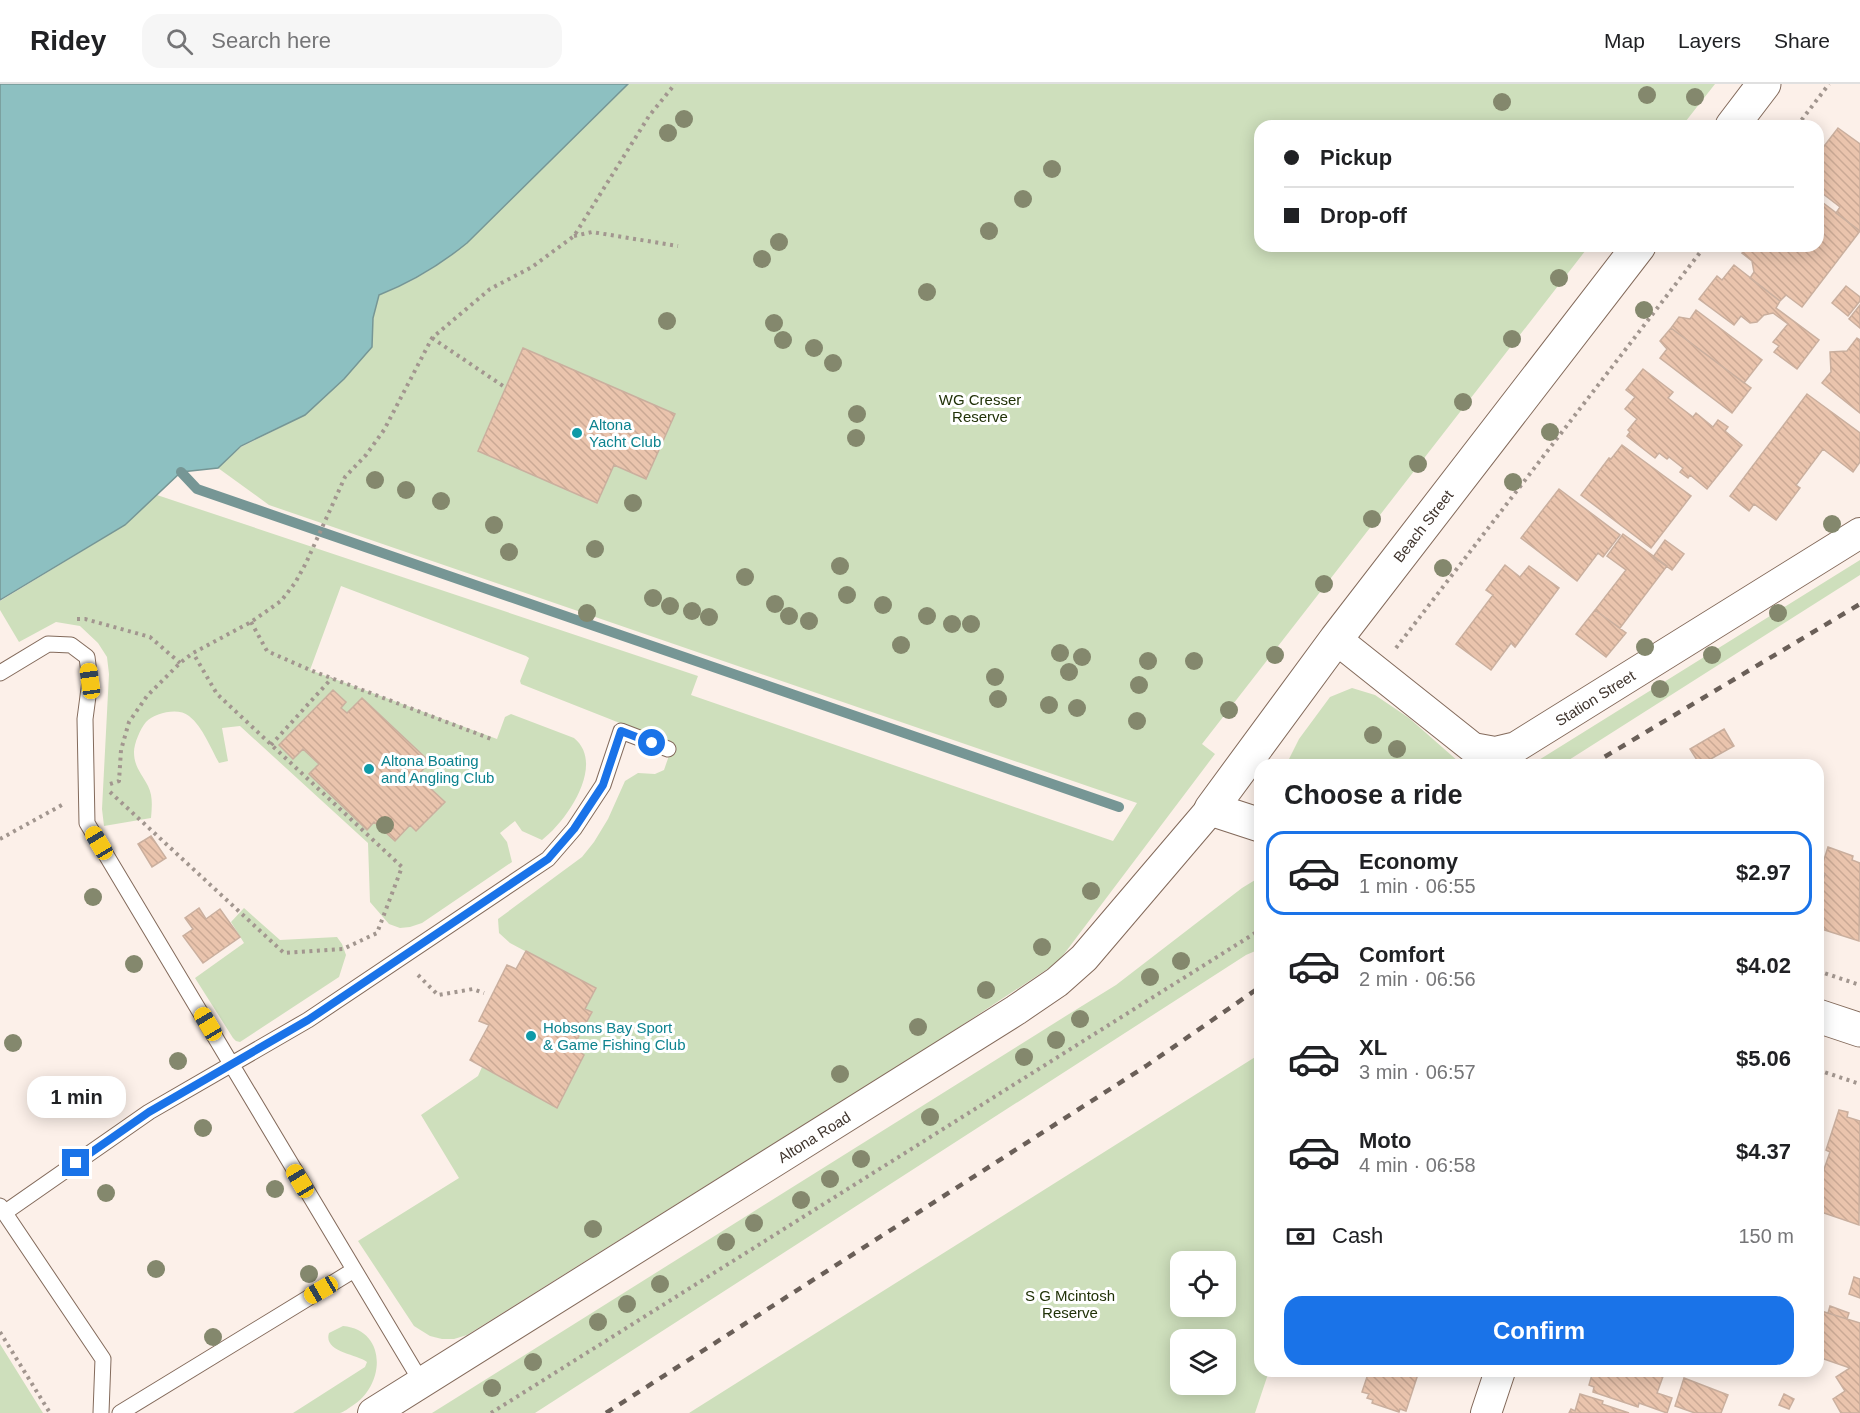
<!DOCTYPE html>
<html lang="en">
<head>
<meta charset="utf-8">
<style>
  :root { --surface:#fff; --page:#f6f6f6; --text:#202124; --muted:#757577; --line:#e0e0e0; --accent:#1a73e8 }
  body { margin:0; font-family:Arial,sans-serif; background:var(--page); color:var(--text); height:100vh; display:flex; flex-direction:column; font-size:22px; white-space:nowrap }
  * { box-sizing:border-box; margin:0 }
  p { font-size:20px; color:var(--muted) }
  .icon { flex:none; width:33px; height:33px; fill:none; stroke:currentColor; stroke-width:2; stroke-linecap:round; stroke-linejoin:round }
  .map { position:relative; flex:1; overflow:hidden }
  .panel { position:absolute; left:1254px; top:675px; width:570px; height:618px; display:flex; flex-direction:column; background:var(--surface); border-radius:18px; box-shadow:0 3px 15px #0003 }
  .panel>* { flex:none }
  .guide { position:absolute; left:1254px; top:36px; width:570px; height:132px; border-radius:18px; box-shadow:0 3px 15px #0003; display:grid; align-content:center; height:132px; padding:0 30px; background:var(--surface) }
  .tools { position:absolute; left:1170px; top:1167px; display:grid; gap:12px }
  .tools a { display:grid; place-items:center; width:66px; height:66px; border-radius:12px; background:var(--surface); box-shadow:0 3px 15px #0003; font-size:30px }
  .end { position:absolute; width:27px; height:27px; margin:-14px; border:8px solid #1a73e8; background:#fff; box-shadow:0 0 0 3px #fff }
  .from { border-radius:50% }
  .bubble { position:absolute; height:42px; border-radius:18px; background:var(--surface); box-shadow:0 3px 15px #0003; font-size:20px; font-weight:700; line-height:42px; text-align:center }
  .car { position:absolute; width:18px; height:36px; margin:-18px -9px; border-radius:8px; box-shadow:0 0 4px 2px #0007; background:linear-gradient(#f5c518 24%,#345 0 40%,#f5c518 0 76%,#345 0 86%,#f5c518 0) }
  .guide b { display:flex; align-items:center; gap:21px; height:57px; font-size:22px }
  .guide b+b { border-top:2px solid var(--line) }
  .guide i { width:15px; height:15px; background:var(--text) }
  ul { padding:0; list-style:none }
  li { display:flex; align-items:center; gap:18px; height:84px; margin:0 12px 9px; padding:0 18px; border:3px solid transparent; border-radius:18px }
  li div { flex:1 }
  li b { display:block; font-size:22px }
  li em { font-style:normal; font-weight:700 }
  li.current { border-color:var(--accent) }
  li>.icon { width:54px; height:54px; stroke-width:1.5 }
  h2 { padding:0 30px; font-size:27px; line-height:72px }
  .pay { display:flex; align-items:center; gap:15px; height:66px; padding:0 30px; font-size:22px }
  .pay p { margin-inline-start:auto }
  .action { display:flex; gap:12px; margin-top:auto; padding:12px 30px }
  .action a { flex:1; height:69px; border-radius:18px; background:var(--accent); color:#fff; font-size:24px; font-weight:700; line-height:69px; text-align:center }
  header { display:flex; align-items:center; gap:36px; box-sizing:border-box; height:84px; padding:0 30px; background:var(--surface); border-bottom:2px solid var(--line) }
  header strong { font-size:28px }
  nav { display:flex; gap:33px; margin-inline-start:auto; font-size:21px }
  .search { width:420px; height:54px; background:var(--page); display:flex; align-items:center; gap:15px; box-sizing:border-box; padding:0 21px; border-radius:18px; color:var(--muted); font-size:22px }
  .map>svg:first-child { display:block }
  .green { fill:#cedfbc; fill-rule:evenodd }
  .water { fill:#8dc0c1; stroke:#769695; stroke-width:1.5 }
  .lines { fill:none; stroke-linecap:round; stroke-linejoin:round }
  .stream { stroke:#769695; stroke-width:10 }
  .building { fill:url(#building-back-hatch); stroke:#caaf9e; stroke-width:1.5 }
  .service-casing { stroke:#836a5b; stroke-width:17 }
  .minor-casing { stroke:#836a5b; stroke-width:32 }
  .tertiary-casing { stroke:#836a5b; stroke-width:35 }
  .path { stroke:#a2968f; stroke-width:4; stroke-dasharray:3 4.5; stroke-linecap:butt }
  .service { stroke:#fff; stroke-width:15 }
  .minor { stroke:#fff; stroke-width:30 }
  .tertiary { stroke:#fff; stroke-width:33 }
  .rail { stroke:#6a5f58; stroke-width:4.5; stroke-dasharray:8 8; stroke-linecap:butt }
  .tree { fill:#84886d }
  .route { stroke:#1a73e8; stroke-width:8 }
  .culture-dot { fill:#0f9aa8; stroke:#fff; stroke-width:2 }
  .labels { text-anchor:middle; dominant-baseline:central; stroke-width:6; stroke-linejoin:round; paint-order:stroke }
  .park-label { font-size:15px; fill:#213208; stroke:#fff }
  .culture-label { font-size:15px; fill:#0d838f; stroke:#fff; text-anchor:start }
  .street-label { font-size:15px; fill:#3f342d; stroke:#fff }
</style>
</head>
<body>
<header>
<strong>Ridey</strong>
<div class="search"><svg class="icon" aria-label="search" viewBox="0 0 24 24"><circle cx="10" cy="10" r="6"/><path d="M15 15l6 6"/></svg>Search here</div>
<nav><a>Map</a><a>Layers</a><a>Share</a></nav>
</header>
<div class="map">
<svg width="1860" height="1329" viewBox="0 0 1860 1329">
  <defs>
    <pattern id="building-back-hatch" width="6" height="6" patternUnits="userSpaceOnUse" patternTransform="scale(1.5)"><rect width="6" height="6" fill="#eac4ad"/><path d="M-1 5l2 2M0 0l6 6M5-1l2 2" fill="none" stroke="#caa995"/></pattern>
  </defs>
  <rect width="100%" height="100%" fill="#fcf0e9"/>
  <path class="green" d="M628,0H1715L1682,42H1260V162H1589L1202,660L1215,670L1058,878L941,955L467,1251L454,1255H442L430,1252L414,1242L358,1157L459,1094L421,1031L478,992L482,983L557,1024L584,971L573,963L592,929L585,925L596,905L510,859L499,849L498,835L582,773L594,758L608,735L625,697L638,689L655,690L664,686L673,660L521,600L520,597L529,574L526,572L341,502L310,586L497,655L505,633L511,630L574,654C606,680 567,737 542,756L522,747L515,737L500,749L507,758L512,778L422,839L410,843L400,844L389,840L370,818L368,759L240,642L222,644L228,677L219,679C211,665 203,643 189,632C178,623 155,629 146,638C140,645 134,660 134,668C134,683 142,690 148,702C153,712 152,723 151,734L104,742L102,725L109,590L107,573L98,559L80,542L56,538L19,558L0,526V517L125,441L157,411L698,592L691,611L1113,757L1137,719L269,421L218,384L241,363L305,331L372,263L373,234L379,211C412,199 440,181 467,159Z
    M1860,476V491L1561,681H1523L1534,679Z
    M1352,604L1375,611L1409,634L1459,678L1469,681H1286L1299,655L1330,613Z
    M1260,793V865L1246,871L535,1329H432L1069,930L1116,901L1242,804Z
    M244,824L280,856L337,853L342,860L346,871L339,893L240,958L236,957L233,954L195,894L244,859L231,838Z
    M1260,970V1287H1269L1255,1329H689ZM1180,1178H1226V1222H1180ZM1180,1256H1226V1300H1180Z
    M343,1242C387,1246 386,1301 352,1322C349,1324 344,1328 340,1329C326,1329 308,1329 293,1329L365,1283L367,1278C356,1270 323,1268 329,1249Z
    M0,1260L43,1329H0Z"/>
  <path class="water" d="M0,0H628L467,159C440,181 412,198 379,211L373,234L372,263L344,295L305,331L241,362L218,384L181,388L125,441L0,516Z"/>
  <g class="lines">
    <path class="stream" d="M181,388L197,405L1119,723"/>
  </g>
  <path class="building" d="M1838,44L1860,60V147L1836,129L1840,123L1818,106V70Z
    M1818,115L1860,147L1802,223L1786,211L1780,217L1750,194L1754,188L1752,177L1742,169L1747,162H1818Z
    M1734,181L1780,217L1776,224L1819,256L1797,285L1774,268L1779,262L1773,258L1788,240L1773,229L1764,231L1757,238L1750,239L1741,232L1734,241L1699,215L1717,192L1722,196Z
    M1846,202L1860,213V217L1848,232L1832,219Z
    M1860,221V244L1849,235Z
    M1696,226L1762,276L1744,299L1671,244L1679,233L1690,235Z
    M1671,244L1751,304L1732,329L1660,274L1667,265L1660,257Z
    M1857,254L1860,256V329L1822,299L1831,288L1830,268L1847,267Z
    M523,264L675,330L646,395L614,381L597,419L478,367Z
    M1643,285L1673,308L1668,314L1693,333L1696,329L1713,343L1718,336L1728,343L1725,347L1742,361L1707,405L1690,391L1688,394L1680,388L1683,384L1669,373L1667,375L1659,369L1655,374L1627,352L1630,348L1628,346L1637,335L1625,325L1635,313L1626,306Z
    M1807,310L1860,349V378L1853,388L1823,365L1796,401L1800,404L1776,436L1754,420L1749,427L1730,412Z
    M1622,361L1691,412L1651,464L1581,411L1609,374L1611,375Z
    M1559,405L1620,451L1603,473L1598,469L1577,497L1521,454Z
    M1623,450L1667,482L1620,544L1595,526L1626,486L1607,472Z
    M1665,456L1684,470L1672,486L1653,473Z
    M1505,481L1520,493L1529,482L1559,504L1515,563L1511,559L1491,586L1456,560L1493,511L1486,506Z
    M1595,526L1626,549L1606,573L1576,550Z
    M333,606L346,618L341,624L347,629L362,614L430,678L417,692L445,718L416,747L410,741L395,757L374,738L367,746L309,690L319,680L303,665L293,675L279,661Z
    M1724,645L1734,662L1700,681L1690,665Z
    M151,752L166,774L152,783L138,760Z
    M1828,763L1853,772L1852,776L1860,779L1859,857L1818,844V811L1825,790L1820,788Z
    M199,824L206,835L220,825L240,853L203,879L183,852L193,845L185,834Z
    M526,867L596,904L585,925L592,928L573,963L584,971L557,1024L470,976L489,941L479,937L507,881L516,885Z
    M1839,1026L1848,1028L1847,1033L1860,1037L1859,1141L1818,1127V1089L1822,1091L1830,1068L1826,1066Z
    M1854,1193L1860,1195V1214L1849,1210Z
    M1830,1222L1849,1229L1847,1235L1828,1229Z
    M1818,1226L1860,1239V1329H1841L1833,1315L1845,1307L1836,1293L1850,1284L1818,1273Z
    M1369,1287H1419L1406,1327L1400,1325L1399,1328L1372,1319L1373,1316L1367,1314L1369,1310L1362,1308Z
    M1593,1287H1665L1657,1309L1672,1314L1667,1329L1639,1319L1638,1323L1593,1308L1594,1303L1589,1301Z
    M1684,1294L1728,1311L1721,1329H1695L1675,1322Z
    M1580,1310L1603,1317L1602,1320L1629,1329H1569L1571,1325L1575,1327Z
    M1784,1310L1794,1315L1789,1325L1779,1321Z"/>
  <g class="lines">
    <g class="service-casing">
      <path id="service" d="M0,589L48,560L71,561L87,573L90,597L85,635L87,739L422,1299
        M0,1122L103,1275L101,1329
        M4,1129L149,1028L308,936L548,775L574,745L603,701L621,647L668,665
        M120,1329L354,1186"/>
    </g>
    <g class="minor-casing">
      <path id="minor" d="M1336,555L1473,664L1495,668L1516,663L1860,449
        M373,1329L1016,926L1057,898L1084,874L1211,725
        M1486,1329L1500,1287"/>
    </g>
    <g class="tertiary-casing">
      <path id="tertiary" d="M1732,42L1764,0
        M1260,741L1211,725L1336,555L1639,162
        M1818,932L1860,946"/>
    </g>
    <path class="path" d="M1797,42L1829,0
      M574,152L592,148L678,162
      M432,254L506,304
      M77,535H85L150,553L180,579
      M251,538L267,567L310,586L494,656
      M1396,564L1705,162
      M271,661L332,594
      M110,700L119,697L121,666L129,638L147,612L180,579L193,569L251,538L281,517L295,499L306,479L345,393L366,371L384,346L432,254L490,205L532,183L574,152L649,32L675,0
      M110,708L284,869L343,865L377,849L402,783L217,610L193,569
      M0,755L62,721
      M1818,887L1860,901
      M418,891L438,911L473,905L484,909
      M1818,986L1860,1000
      M0,1248L50,1329
      M491,1329L1260,846"/>
    <use href="#service" class="service"/>
    <use href="#minor" class="minor"/>
    <use href="#tertiary" class="tertiary"/>
    <path class="rail" d="M1591,681L1860,520
      M606,1329L1146,982L1260,903"/>
  </g>
  <g class="tree">
    <circle cx="1647" cy="11" r="9"/>
    <circle cx="1695" cy="13" r="9"/>
    <circle cx="1502" cy="18" r="9"/>
    <circle cx="684" cy="35" r="9"/>
    <circle cx="668" cy="49" r="9"/>
    <circle cx="1052" cy="85" r="9"/>
    <circle cx="1023" cy="115" r="9"/>
    <circle cx="989" cy="147" r="9"/>
    <circle cx="779" cy="158" r="9"/>
    <circle cx="762" cy="175" r="9"/>
    <circle cx="1559" cy="194" r="9"/>
    <circle cx="927" cy="208" r="9"/>
    <circle cx="1644" cy="226" r="9"/>
    <circle cx="667" cy="237" r="9"/>
    <circle cx="774" cy="239" r="9"/>
    <circle cx="1512" cy="255" r="9"/>
    <circle cx="783" cy="256" r="9"/>
    <circle cx="814" cy="264" r="9"/>
    <circle cx="833" cy="279" r="9"/>
    <circle cx="1463" cy="318" r="9"/>
    <circle cx="857" cy="330" r="9"/>
    <circle cx="1550" cy="348" r="9"/>
    <circle cx="856" cy="354" r="9"/>
    <circle cx="1418" cy="380" r="9"/>
    <circle cx="375" cy="396" r="9"/>
    <circle cx="1513" cy="398" r="9"/>
    <circle cx="406" cy="406" r="9"/>
    <circle cx="441" cy="417" r="9"/>
    <circle cx="633" cy="419" r="9"/>
    <circle cx="1372" cy="435" r="9"/>
    <circle cx="1832" cy="440" r="9"/>
    <circle cx="494" cy="441" r="9"/>
    <circle cx="595" cy="465" r="9"/>
    <circle cx="509" cy="468" r="9"/>
    <circle cx="840" cy="482" r="9"/>
    <circle cx="1443" cy="484" r="9"/>
    <circle cx="745" cy="493" r="9"/>
    <circle cx="1324" cy="500" r="9"/>
    <circle cx="847" cy="511" r="9"/>
    <circle cx="653" cy="514" r="9"/>
    <circle cx="775" cy="520" r="9"/>
    <circle cx="883" cy="521" r="9"/>
    <circle cx="670" cy="522" r="9"/>
    <circle cx="692" cy="527" r="9"/>
    <circle cx="587" cy="529" r="9"/>
    <circle cx="1778" cy="529" r="9"/>
    <circle cx="789" cy="532" r="9"/>
    <circle cx="927" cy="532" r="9"/>
    <circle cx="709" cy="533" r="9"/>
    <circle cx="809" cy="537" r="9"/>
    <circle cx="952" cy="540" r="9"/>
    <circle cx="971" cy="540" r="9"/>
    <circle cx="901" cy="561" r="9"/>
    <circle cx="1645" cy="563" r="9"/>
    <circle cx="1060" cy="569" r="9"/>
    <circle cx="1275" cy="571" r="9"/>
    <circle cx="1712" cy="571" r="9"/>
    <circle cx="1082" cy="573" r="9"/>
    <circle cx="1148" cy="577" r="9"/>
    <circle cx="1194" cy="577" r="9"/>
    <circle cx="1069" cy="588" r="9"/>
    <circle cx="995" cy="593" r="9"/>
    <circle cx="1139" cy="601" r="9"/>
    <circle cx="1660" cy="605" r="9"/>
    <circle cx="998" cy="615" r="9"/>
    <circle cx="1049" cy="621" r="9"/>
    <circle cx="1077" cy="624" r="9"/>
    <circle cx="1229" cy="626" r="9"/>
    <circle cx="1137" cy="637" r="9"/>
    <circle cx="1373" cy="651" r="9"/>
    <circle cx="1397" cy="665" r="9"/>
    <circle cx="385" cy="741" r="9"/>
    <circle cx="1091" cy="807" r="9"/>
    <circle cx="93" cy="813" r="9"/>
    <circle cx="1042" cy="863" r="9"/>
    <circle cx="1181" cy="877" r="9"/>
    <circle cx="134" cy="880" r="9"/>
    <circle cx="1150" cy="893" r="9"/>
    <circle cx="986" cy="906" r="9"/>
    <circle cx="1080" cy="935" r="9"/>
    <circle cx="918" cy="943" r="9"/>
    <circle cx="1056" cy="956" r="9"/>
    <circle cx="13" cy="959" r="9"/>
    <circle cx="1024" cy="973" r="9"/>
    <circle cx="178" cy="977" r="9"/>
    <circle cx="840" cy="990" r="9"/>
    <circle cx="930" cy="1033" r="9"/>
    <circle cx="203" cy="1044" r="9"/>
    <circle cx="861" cy="1075" r="9"/>
    <circle cx="830" cy="1095" r="9"/>
    <circle cx="275" cy="1105" r="9"/>
    <circle cx="106" cy="1109" r="9"/>
    <circle cx="801" cy="1116" r="9"/>
    <circle cx="754" cy="1139" r="9"/>
    <circle cx="593" cy="1145" r="9"/>
    <circle cx="726" cy="1158" r="9"/>
    <circle cx="156" cy="1185" r="9"/>
    <circle cx="309" cy="1190" r="9"/>
    <circle cx="660" cy="1200" r="9"/>
    <circle cx="627" cy="1220" r="9"/>
    <circle cx="598" cy="1238" r="9"/>
    <circle cx="213" cy="1253" r="9"/>
    <circle cx="533" cy="1278" r="9"/>
    <circle cx="492" cy="1304" r="9"/>
  </g>
  <g class="lines">
    <path class="route" d="M76,1079L149,1028L308,936L548,775L574,745L603,701L621,647L652,659"/>
  </g>
  <g class="culture-dot">
    <circle cx="577" cy="349" r="6"/>
    <circle cx="369" cy="685" r="6"/>
    <circle cx="531" cy="952" r="6"/>
  </g>
  <g class="labels">
    <g class="park-label">
      <text x="980" y="315">WG Cresser<tspan x="980" dy="17">Reserve</tspan></text>
      <text x="1070" y="1211">S G Mcintosh<tspan x="1070" dy="17">Reserve</tspan></text>
    </g>
    <g class="culture-label">
      <text x="589" y="340">Altona<tspan x="589" dy="17">Yacht Club</tspan></text>
      <text x="381" y="676">Altona Boating<tspan x="381" dy="17">and Angling Club</tspan></text>
      <text x="543" y="943">Hobsons Bay Sport<tspan x="543" dy="17">&amp; Game Fishing Club</tspan></text>
    </g>
    <g class="street-label">
      <text transform="translate(1423 442) rotate(-52)">Beach Street</text>
      <text transform="translate(1595 614) rotate(-32)">Station Street</text>
      <text transform="translate(814 1053) rotate(-32)">Altona Road</text>
    </g>
  </g>
</svg>
<div class="tools">
<a><svg class="icon" aria-label="locate" viewBox="0 0 24 24"><circle cx="12" cy="12" r="6"/><path d="M12 2v4M12 18v4M2 12h4M18 12h4"/></svg></a>
<a><svg class="icon" aria-label="layers" viewBox="0 0 24 24"><path d="M12 4l9 5-9 5-9-5zM3 14l9 5 9-5"/></svg></a>
</div>
<i class="end from" style="left:652px;top:659px"></i>
<i class="end" style="left:76px;top:1079px"></i>
<div class="bubble" style="left:27px;top:992px;width:99px">1 min</div>
<i class="car" style="left:90px;top:597px;rotate:352deg"></i>
<i class="car" style="left:99px;top:759px;rotate:329deg"></i>
<i class="car" style="left:208px;top:940px;rotate:329deg"></i>
<i class="car" style="left:300px;top:1097px;rotate:329deg"></i>
<i class="car" style="left:321px;top:1206px;rotate:240deg"></i>
<div class="guide">
<b><i class="from"></i>Pickup</b>
<b><i></i>Drop-off</b>
</div>
<section class="panel">
<h2>Choose a ride</h2>
<ul>
<li class="current"><svg class="icon" aria-label="car" viewBox="0 0 24 24"><path d="M5 17H2v-5l4-1 3-4h7l3 4 3 1v5h-3M9 17h6M6 11h13"/><circle cx="7" cy="17" r="2"/><circle cx="17" cy="17" r="2"/></svg><div><b>Economy</b><p>1 min · 06:55</p></div><em>$2.97</em></li>
<li><svg class="icon" aria-label="car" viewBox="0 0 24 24"><path d="M5 17H2v-5l4-1 3-4h7l3 4 3 1v5h-3M9 17h6M6 11h13"/><circle cx="7" cy="17" r="2"/><circle cx="17" cy="17" r="2"/></svg><div><b>Comfort</b><p>2 min · 06:56</p></div><em>$4.02</em></li>
<li><svg class="icon" aria-label="car" viewBox="0 0 24 24"><path d="M5 17H2v-5l4-1 3-4h7l3 4 3 1v5h-3M9 17h6M6 11h13"/><circle cx="7" cy="17" r="2"/><circle cx="17" cy="17" r="2"/></svg><div><b>XL</b><p>3 min · 06:57</p></div><em>$5.06</em></li>
<li><svg class="icon" aria-label="car" viewBox="0 0 24 24"><path d="M5 17H2v-5l4-1 3-4h7l3 4 3 1v5h-3M9 17h6M6 11h13"/><circle cx="7" cy="17" r="2"/><circle cx="17" cy="17" r="2"/></svg><div><b>Moto</b><p>4 min · 06:58</p></div><em>$4.37</em></li>
</ul>
<div class="pay"><svg class="icon" aria-label="cash" viewBox="0 0 24 24"><path d="M3 7h18v10H3z"/><circle cx="12" cy="12" r="2"/></svg>Cash<p>150 m</p></div>
<div class="action"><a>Confirm</a></div>
</section>
</div>
</body>
</html>
